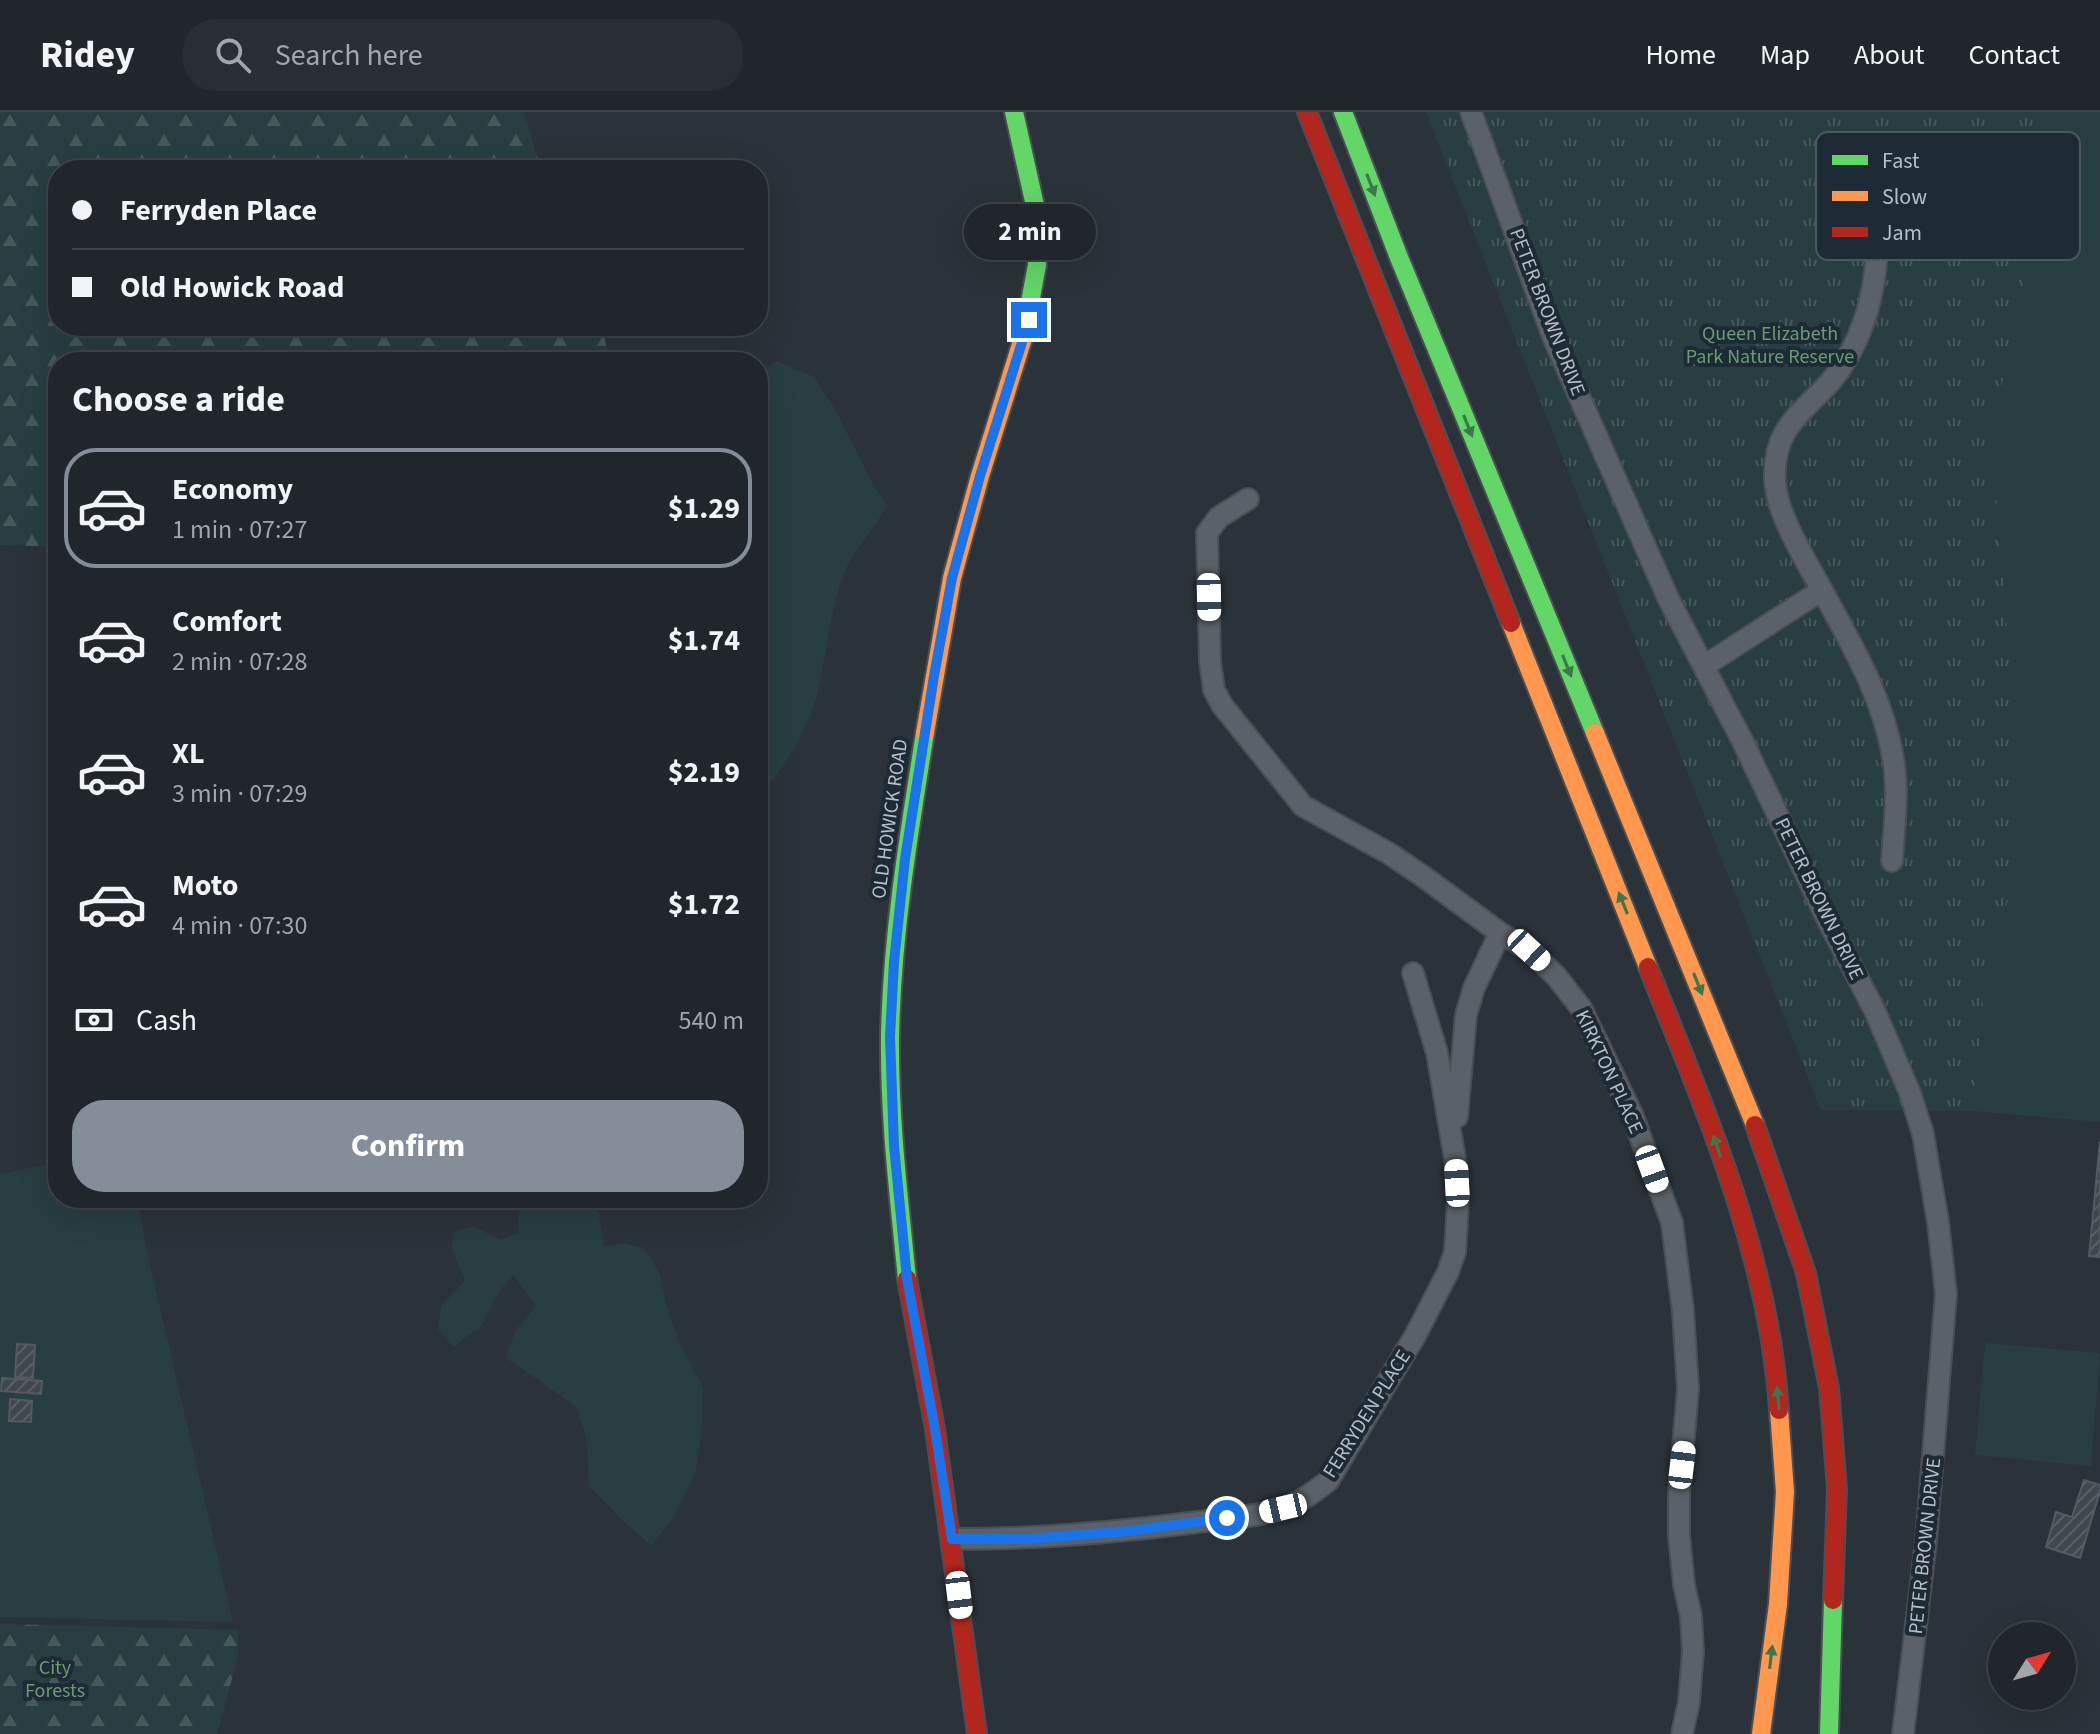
<!DOCTYPE html>
<html lang="en">
<head>
<meta charset="utf-8">
<style>
  :root { --surface:#20262c; --page:#282e34; --text:#f1f3f6; --muted:#a2a5a9; --line:#3d4348; --accent:#858e98 }
  body { margin:0; font-family:"Source Sans 3",sans-serif; background:var(--page); color:var(--text); height:100vh; display:flex; flex-direction:column; font-size:30px; white-space:nowrap }
  * { box-sizing:border-box; margin:0 }
  p { font-size:26px; color:var(--muted) }
  .icon { flex:none; width:44px; height:44px; fill:none; stroke:currentColor; stroke-width:2; stroke-linecap:round; stroke-linejoin:round }
  .map { position:relative; flex:1; overflow:hidden }
  .side { position:absolute; left:48px; top:240px; width:720px; height:856px; display:flex; flex-direction:column; background:var(--surface); border-radius:32px; box-shadow:0 8px 32px #0002,0 0 0 2px var(--line) }
  .side>* { flex:none }
  .top-card { position:absolute; left:48px; top:48px; width:720px; height:176px; border-radius:32px; box-shadow:0 8px 32px #0002,0 0 0 2px var(--line); display:grid; align-content:center; height:176px; padding:0 24px; background:var(--surface) }
  .needle { width:52px; rotate:53deg }
  .fabs { position:absolute; left:1988px; top:1510px; display:grid; gap:16px }
  .fabs a { display:grid; place-items:center; width:88px; height:88px; border-radius:50%; background:var(--surface); box-shadow:0 8px 32px #0002,0 0 0 2px var(--line); font-size:40px }
  .end { position:absolute; width:36px; height:36px; margin:-18px; border:10px solid #1a73e8; background:#fff; box-shadow:0 0 0 4px #fff }
  .from { border-radius:50% }
  .bubble { position:absolute; height:56px; border-radius:28px; background:var(--surface); box-shadow:0 8px 32px #0002,0 0 0 2px var(--line); font-size:26px; font-weight:700; line-height:56px; text-align:center }
  .car { position:absolute; width:24px; height:48px; margin:-24px -12px; border-radius:10px; box-shadow:0 0 6px 2px #0007; background:linear-gradient(#fff 24%,#345 0 40%,#fff 0 76%,#345 0 86%,#fff 0) }
  .top-card b { display:flex; align-items:center; gap:28px; height:76px; font-size:30px }
  .top-card b+b { border-top:2px solid var(--line) }
  .top-card i { width:20px; height:20px; background:var(--text) }
  ul { padding:0; list-style:none }
  li { display:flex; align-items:center; gap:24px; height:120px; margin:0 16px 12px; padding:0 8px; border:4px solid transparent; border-radius:32px }
  li div { flex:1 }
  li b { display:block; font-size:30px }
  li em { font-style:normal; font-weight:700 }
  li.on { border-color:var(--accent) }
  li>.icon { width:72px; height:72px; stroke-width:1.5 }
  h2 { padding:0 24px; font-size:36px; line-height:96px }
  .pay { display:flex; align-items:center; gap:20px; height:88px; padding:0 24px; font-size:30px }
  .pay p { margin-inline-start:auto }
  .action { display:flex; gap:16px; margin-top:auto; padding:16px 24px }
  .action a { flex:1; height:92px; border-radius:32px; background:var(--accent); color:#fff; font-size:32px; font-weight:700; line-height:92px; text-align:center }
  header { display:flex; align-items:center; gap:48px; box-sizing:border-box; height:112px; padding:0 40px; background:var(--surface); border-bottom:2px solid var(--line) }
  header strong { font-size:38px }
  nav { display:flex; gap:44px; margin-inline-start:auto; font-size:28px }
  .search { width:560px; height:72px; background:var(--page); display:flex; align-items:center; gap:20px; box-sizing:border-box; padding:0 28px; border-radius:32px; color:var(--muted); font-size:30px }
  .map>svg:first-child { display:block }
  .grass { fill:#283e40 }
  .forest { fill:url(#forest-firs) }
  .park { fill:url(#park-tufts) }
  .building { fill:url(#building-hatch); stroke:#535a61; stroke-width:2 }
  .lines { fill:none; stroke-linecap:round; stroke-linejoin:round }
  .street-casing { stroke:#494f54; stroke-width:24 }
  .fast-casing { stroke:#494f54; stroke-width:22 }
  .slow-casing { stroke:#494f54; stroke-width:22 }
  .jam-casing { stroke:#494f54; stroke-width:22 }
  .street { stroke:#5b6168; stroke-width:20 }
  .fast { stroke:#63d668; stroke-width:18 }
  .slow { stroke:#ff974d; stroke-width:18 }
  .jam { stroke:#b3261e; stroke-width:18 }
  .oneway { fill:#3d774c }
  .route { stroke:#1a73e8; stroke-width:10 }
  .labels { text-anchor:middle; dominant-baseline:central; stroke-width:8; stroke-linejoin:round; paint-order:stroke }
  .street-label { font-size:20px; fill:#b5bfca; stroke:#1e2a35 }
  .park-label { font-size:20px; fill:#6c9b72; stroke:#1e2a35 }
  .key { fill:#1e2a35; stroke:#4b5762; stroke-width:2 }
  .key-label { font-size:22px; fill:#b5bfca }
</style>
</head>
<body>
<header>
<strong>Ridey</strong>
<div class="search"><svg class="icon" aria-label="search" viewBox="0 0 24 24"><circle cx="10" cy="10" r="6"/><path d="M15 15l6 6"/></svg>Search here</div>
<nav><a>Home</a><a>Map</a><a>About</a><a>Contact</a></nav>
</header>
<div class="map">
<svg width="2100" height="1622" viewBox="0 0 2100 1622">
  <defs>
    <pattern id="forest-firs" width="22" height="20" patternUnits="userSpaceOnUse" patternTransform="scale(2)"><rect width="22" height="20" fill="#283e40"/><path d="M5 1l3.5 6h-7zM16 11l3.5 6h-7z" fill="#45585a"/></pattern>
    <pattern id="park-tufts" width="24" height="20" patternUnits="userSpaceOnUse" patternTransform="scale(2)"><rect width="24" height="20" fill="#283e40"/><path d="M3 7l-1-3M5 7V3M7 7l1-3M15 17l-1-3M17 17v-4M19 17l1-3" fill="none" stroke="#45585a"/></pattern>
    <pattern id="building-hatch" width="6" height="6" patternUnits="userSpaceOnUse" patternTransform="scale(2)"><rect width="6" height="6" fill="#40474d"/><path d="M-1 1l2-2M0 6l6-6M5 7l2-2" fill="none" stroke="#596065"/></pattern>
  </defs>
  <rect width="100%" height="100%" fill="#2b333a"/>
  <path class="grass" d="M2062,0H2100V1010L1971,999L1979,942L1986,853L2016,765V625L1991,321Z
    M776,249L814,265L835,297L873,372L887,394C876,414 855,438 847,455C829,496 827,544 816,586C806,622 782,658 758,686V263Z
    M58,1050V1086H137L147,1140L233,1510L0,1505V1062Z
    M519,1086H596L604,1135L623,1131L645,1137L660,1162L666,1192L680,1231L703,1276L702,1317L695,1363L672,1408L651,1433L625,1411L589,1374L587,1329L576,1294L506,1246L515,1219L536,1194L513,1163L500,1178L482,1213L453,1235L438,1217L441,1194L465,1169L452,1136L454,1120L473,1114L501,1128L518,1121Z
    M1985,1231L2100,1241L2091,1354L1975,1343Z"/>
  <path class="forest" d="M0,0H524L541,58H58V214H602L610,250H58V435L0,433Z
    M0,1512L238,1518V1545L217,1622H0Z"/>
  <path class="park" d="M1426,0H2062L1991,321L2016,625V765L1986,853L1979,942L1971,999L1821,998Z"/>
  <path class="building" d="M2100,1029V1145L2089,1144Z
    M17,1232L35,1233L33,1266L15,1265Z
    M2,1266L42,1269L41,1282L1,1279Z
    M10,1287L32,1289L31,1310L9,1309Z
    M2084,1368L2100,1373V1379L2080,1446L2046,1435L2056,1400L2072,1405Z"/>
  <g class="lines">
    <g class="street-casing">
      <path id="street" d="M1471,0L1553,225L1668,486L1743,630L1829,811L1874,897L1910,981L1923,1022L1938,1110L1946,1182L1926,1429L1903,1622
        M1877,138C1875,175 1866,215 1846,248C1820,294 1771,304 1775,369C1777,404 1806,448 1823,480C1852,533 1883,585 1893,646C1899,680 1894,715 1892,749
        M1248,387L1219,405L1207,421L1210,549L1214,578L1222,593L1303,694L1390,742L1424,765L1500,821L1529,838L1556,864L1581,896L1632,1002L1672,1111L1683,1199L1688,1277L1679,1381V1423L1684,1473L1691,1504L1693,1539L1689,1590L1682,1622
        M1704,554L1822,478
        M1457,1005L1466,903L1474,876L1500,821
        M952,1427C1032,1427 1111,1421 1190,1411C1220,1407 1252,1406 1281,1397C1299,1391 1313,1381 1328,1369L1415,1224L1448,1160L1455,1140L1458,1090L1456,1053L1437,941L1413,861"/>
    </g>
    <g class="fast-casing">
      <path id="fast" d="M1014,0L1036,98L1037,153L1024,223
        M1343,0L1398,143L1595,621
        M907,1167C899,1086 889,1005 890,924C892,822 909,721 925,621
        M1829,1622L1833,1488"/>
    </g>
    <g class="slow-casing">
      <path id="slow" d="M1511,511L1648,855
        M925,621L952,466L980,364L1024,223
        M1595,621L1755,1013
        M1761,1622L1778,1492L1785,1380L1779,1298"/>
    </g>
    <g class="jam-casing">
      <path id="jam" d="M1307,0L1511,511
        M1648,855C1705,997 1769,1143 1779,1298
        M1755,1013L1806,1161L1829,1276L1837,1377L1833,1488
        M907,1167L935,1317L977,1622"/>
    </g>
    <use href="#street" class="street"/>
    <use href="#fast" class="fast"/>
    <use href="#slow" class="slow"/>
    <use href="#jam" class="jam"/>
  </g>
  <defs><path id="oneway-solid" d="M-6-.8H1V-3.2L6.5 0L1 3.2V.8H-6Z" transform="scale(2)"/></defs>
  <g class="oneway">
    <use href="#oneway-solid" transform="translate(1371 73) rotate(69)"/>
    <use href="#oneway-solid" transform="translate(1468 314) rotate(68)"/>
    <use href="#oneway-solid" transform="translate(1567 554) rotate(68)"/>
    <use href="#oneway-solid" transform="translate(1623 791) rotate(-112)"/>
    <use href="#oneway-solid" transform="translate(1698 872) rotate(68)"/>
    <use href="#oneway-solid" transform="translate(1717 1034) rotate(-108)"/>
    <use href="#oneway-solid" transform="translate(1778 1286) rotate(-95)"/>
    <use href="#oneway-solid" transform="translate(1771 1545) rotate(-83)"/>
  </g>
  <g class="lines">
    <path class="route" d="M1029,208L980,364L952,466L934,564L905,747L894,850L890,925L894,1034L902,1115L907,1167L935,1317L952,1427H1027L1129,1419L1227,1406"/>
  </g>
  <g class="labels">
    <g class="street-label">
      <text transform="translate(1547 200) rotate(69)">PETER BROWN DRIVE</text>
      <text transform="translate(890 707) rotate(-82)">OLD HOWICK ROAD</text>
      <text transform="translate(1819 787) rotate(64)">PETER BROWN DRIVE</text>
      <text transform="translate(1609 960) rotate(65)">KIRKTON PLACE</text>
      <text transform="translate(1367 1302) rotate(-58)">FERRYDEN PLACE</text>
      <text transform="translate(1925 1434) rotate(-84)">PETER BROWN DRIVE</text>
    </g>
    <g class="park-label">
      <text x="1770" y="222">Queen Elizabeth<tspan x="1770" dy="23">Park Nature Reserve</tspan></text>
      <text x="55" y="1556">City<tspan x="55" dy="23">Forests</tspan></text>
    </g>
  </g>
  <rect x="1816" y="20" width="264" height="128" rx="12" class="key"/>
  <rect x="1832" y="43" width="36" height="10" fill="#63d668"/>
  <rect x="1832" y="79" width="36" height="10" fill="#ff974d"/>
  <rect x="1832" y="115" width="36" height="10" fill="#b3261e"/>
  <g class="key-label">
    <text x="1882" y="56">Fast</text>
    <text x="1882" y="92">Slow</text>
    <text x="1882" y="128">Jam</text>
  </g>
</svg>
<div class="fabs">
<a><svg class="needle" viewBox="-14 -14 28 28"><path d="M0-13l5 13h-10z" fill="#e53935"/><path d="M0 13l5-13h-10z" fill="#a2a5a9"/></svg></a>
</div>
<i class="end from" style="left:1227px;top:1406px"></i>
<i class="end" style="left:1029px;top:208px"></i>
<div class="bubble" style="left:964px;top:92px;width:132px">2 min</div>
<i class="car" style="left:1209px;top:485px;rotate:179deg"></i>
<i class="car" style="left:1529px;top:838px;rotate:133deg"></i>
<i class="car" style="left:1652px;top:1057px;rotate:160deg"></i>
<i class="car" style="left:1457px;top:1071px;rotate:357deg"></i>
<i class="car" style="left:1682px;top:1353px;rotate:7deg"></i>
<i class="car" style="left:1283px;top:1396px;rotate:257deg"></i>
<i class="car" style="left:959px;top:1483px;rotate:173deg"></i>
<div class="top-card">
<b><i class="from"></i>Ferryden Place</b>
<b><i></i>Old Howick Road</b>
</div>
<section class="side">
<h2>Choose a ride</h2>
<ul>
<li class="on"><svg class="icon" aria-label="car" viewBox="0 0 24 24"><path d="M5 17H2v-5l4-1 3-4h7l3 4 3 1v5h-3M9 17h6M6 11h13"/><circle cx="7" cy="17" r="2"/><circle cx="17" cy="17" r="2"/></svg><div><b>Economy</b><p>1 min · 07:27</p></div><em>$1.29</em></li>
<li><svg class="icon" aria-label="car" viewBox="0 0 24 24"><path d="M5 17H2v-5l4-1 3-4h7l3 4 3 1v5h-3M9 17h6M6 11h13"/><circle cx="7" cy="17" r="2"/><circle cx="17" cy="17" r="2"/></svg><div><b>Comfort</b><p>2 min · 07:28</p></div><em>$1.74</em></li>
<li><svg class="icon" aria-label="car" viewBox="0 0 24 24"><path d="M5 17H2v-5l4-1 3-4h7l3 4 3 1v5h-3M9 17h6M6 11h13"/><circle cx="7" cy="17" r="2"/><circle cx="17" cy="17" r="2"/></svg><div><b>XL</b><p>3 min · 07:29</p></div><em>$2.19</em></li>
<li><svg class="icon" aria-label="car" viewBox="0 0 24 24"><path d="M5 17H2v-5l4-1 3-4h7l3 4 3 1v5h-3M9 17h6M6 11h13"/><circle cx="7" cy="17" r="2"/><circle cx="17" cy="17" r="2"/></svg><div><b>Moto</b><p>4 min · 07:30</p></div><em>$1.72</em></li>
</ul>
<div class="pay"><svg class="icon" aria-label="cash" viewBox="0 0 24 24"><path d="M3 7h18v10H3z"/><circle cx="12" cy="12" r="2"/></svg>Cash<p>540 m</p></div>
<div class="action"><a>Confirm</a></div>
</section>
</div>
</body>
</html>
